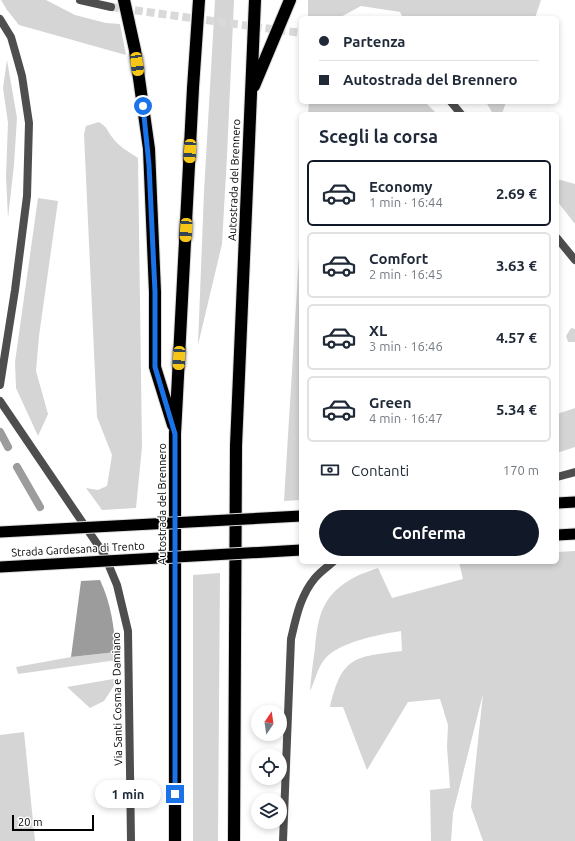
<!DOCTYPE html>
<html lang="it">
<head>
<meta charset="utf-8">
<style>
  :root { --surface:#fff; --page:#f2f2f3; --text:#1f2937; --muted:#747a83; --line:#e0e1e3; --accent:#111827 }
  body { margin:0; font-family:Ubuntu,sans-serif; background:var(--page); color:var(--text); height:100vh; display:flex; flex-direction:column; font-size:15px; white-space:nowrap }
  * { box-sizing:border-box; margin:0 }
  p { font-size:13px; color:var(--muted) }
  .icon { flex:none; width:22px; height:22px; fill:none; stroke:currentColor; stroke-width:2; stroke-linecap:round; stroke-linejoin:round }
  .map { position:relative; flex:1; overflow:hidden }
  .panel { position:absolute; left:299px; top:112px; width:260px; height:452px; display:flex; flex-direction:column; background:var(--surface); border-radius:6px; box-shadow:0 2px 6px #0003 }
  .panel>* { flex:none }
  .banner { position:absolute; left:299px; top:16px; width:260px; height:88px; border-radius:6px; box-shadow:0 2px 6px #0003; display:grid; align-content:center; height:88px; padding:0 20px; background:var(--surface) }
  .needle { width:26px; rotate:13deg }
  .tools { position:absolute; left:251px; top:705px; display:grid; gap:8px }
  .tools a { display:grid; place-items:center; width:36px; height:36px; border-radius:50%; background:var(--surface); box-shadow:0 2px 6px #0003; font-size:20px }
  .scale { position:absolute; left:12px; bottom:10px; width:82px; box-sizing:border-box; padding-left:4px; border:2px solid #000; border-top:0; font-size:11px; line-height:14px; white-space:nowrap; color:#000; -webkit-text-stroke:3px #fff; paint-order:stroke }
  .end { position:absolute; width:18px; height:18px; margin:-9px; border:5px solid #1a73e8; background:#fff; box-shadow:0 0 0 2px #fff }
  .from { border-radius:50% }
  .bubble { position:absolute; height:28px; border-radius:14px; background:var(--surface); box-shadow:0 2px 6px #0003; font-size:13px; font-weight:700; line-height:28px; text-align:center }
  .car { position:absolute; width:12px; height:24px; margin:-12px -6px; border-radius:5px; box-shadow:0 0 3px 1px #0007; background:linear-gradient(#f5c518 24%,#345 0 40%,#f5c518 0 76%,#345 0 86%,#f5c518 0) }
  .banner b { display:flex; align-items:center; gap:14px; height:38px; font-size:15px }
  .banner b+b { border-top:1px solid var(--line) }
  .banner i { width:10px; height:10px; background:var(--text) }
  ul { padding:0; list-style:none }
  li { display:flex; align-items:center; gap:12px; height:66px; margin:0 8px 6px; padding:0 12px; border:2px solid var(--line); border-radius:6px }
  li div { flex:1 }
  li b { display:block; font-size:15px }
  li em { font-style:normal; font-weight:700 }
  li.current { border-color:var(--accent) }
  li>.icon { width:36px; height:36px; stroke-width:1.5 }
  h2 { padding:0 20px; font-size:18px; line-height:48px }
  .pay { display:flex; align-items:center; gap:10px; height:44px; padding:0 20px; font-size:15px }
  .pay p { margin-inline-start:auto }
  .cta { display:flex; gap:8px; margin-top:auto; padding:8px 20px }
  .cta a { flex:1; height:46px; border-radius:24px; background:var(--accent); color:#fff; font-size:16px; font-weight:700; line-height:46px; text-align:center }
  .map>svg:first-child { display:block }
  .green { fill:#d5d5d5 }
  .water { fill:#9c9c9c }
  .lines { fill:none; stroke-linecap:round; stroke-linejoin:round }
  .stream { stroke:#9c9c9c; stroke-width:8 }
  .minor-tunnel { stroke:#d9d9d9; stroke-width:8; stroke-dasharray:8 4; stroke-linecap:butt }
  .trunk-casing { stroke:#dbdbdb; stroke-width:13 }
  .motorway-casing { stroke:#dbdbdb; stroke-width:14 }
  .minor { stroke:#4e4e4e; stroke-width:8 }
  .trunk { stroke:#000; stroke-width:11 }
  .motorway { stroke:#000; stroke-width:12 }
  .trunk-bridge-casing { stroke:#dbdbdb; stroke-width:13; stroke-linecap:butt }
  .trunk-bridge { stroke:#000; stroke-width:11 }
  .route { stroke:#1a73e8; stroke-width:5 }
  .labels { text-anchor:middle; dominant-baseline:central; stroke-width:3; stroke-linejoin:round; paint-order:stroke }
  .street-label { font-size:11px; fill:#000; stroke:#fff }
</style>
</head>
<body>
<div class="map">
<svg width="575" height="841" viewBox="0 0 575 841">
  <rect width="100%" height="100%" fill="#fff"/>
  <path class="green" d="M1,0H46L75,15L106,23L120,24L126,55L19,25L7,10Z
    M215,0H234L227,156L222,244L198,345L204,192Z
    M308,0H541L535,18H403L400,12L361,6L339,18H322L308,16Z
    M7,60L17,118L14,165L8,218L6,176L8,123L3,88Z
    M309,102H425L437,114H308Z
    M486,102H506L502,114H493Z
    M99,122C108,128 106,129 112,137C118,146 129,152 138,158L142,447L136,508L102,510L86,488L98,490L107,486L112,455L97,417L84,134L86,126Z
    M557,179L575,184V224L557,201Z
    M38,198L58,201L39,336L36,371L48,414L38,436L16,388L15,362Z
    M301,223V500L284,501Z
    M571,328L575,329V342H568L566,336Z
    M575,408V447L557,453V414Z
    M575,551V841H483L471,807L483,694L453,813L451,841H431L430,790L450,788L447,747L448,725L440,699L408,702L367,770L343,707H330C342,656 354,657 402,651L401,631C380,634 336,643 324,660C317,669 315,681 310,691C311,677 313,662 315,648C318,614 323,594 355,577C362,573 371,571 378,568L392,598L463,579L459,562H557V552Z
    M220,573L218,841H193V575Z
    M116,652L117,660L18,674L16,667L71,657Z
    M119,678L104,701L90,708L67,687Z
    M24,732L35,841H0V735Z"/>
  <path class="water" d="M100,580C111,603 114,627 116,652L71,657L81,581Z"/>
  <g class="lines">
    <path class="stream" d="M0,432L8,447
      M17,467L40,507"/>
    <path class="minor-tunnel" d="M111,7L301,33"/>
    <g class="trunk-casing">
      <path id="trunk" d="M557,503L575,502
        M557,535L575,534"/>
    </g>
    <g class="motorway-casing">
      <path id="motorway" d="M124,0L135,50L149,149L155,292V367L173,425
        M254,86L290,0
        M175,841V434L193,88L199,0
        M234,841L236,446L255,0"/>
    </g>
    <path class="minor" d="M80,0L111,7
      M0,19L11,37L17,58L22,76L29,123L27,196L15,290L0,385
      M451,102L461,114
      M557,238L575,260
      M0,401L104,554L117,585L128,631L131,841
      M557,477L575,472
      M283,841L291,639C296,618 300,596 315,578C320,572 327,567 333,562"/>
    <use href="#trunk" class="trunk"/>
    <use href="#motorway" class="motorway"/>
    <g class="trunk-bridge-casing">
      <path id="trunk-bridge" d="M0,532L301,516
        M0,567L301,550"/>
    </g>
    <use href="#trunk-bridge" class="trunk-bridge"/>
  </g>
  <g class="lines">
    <path class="route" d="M143,106L149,165L155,292V367L175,434V794"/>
  </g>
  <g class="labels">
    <g class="street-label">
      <text transform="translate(234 180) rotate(-88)">Autostrada del Brennero</text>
      <text transform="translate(162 504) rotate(-90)">Autostrada del Brennero</text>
      <text transform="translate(78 549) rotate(-3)">Strada Gardesana di Trento</text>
      <text transform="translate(117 699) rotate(-91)">Via Santi Cosma e Damiano</text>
    </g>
  </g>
</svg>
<div class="tools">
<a><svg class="needle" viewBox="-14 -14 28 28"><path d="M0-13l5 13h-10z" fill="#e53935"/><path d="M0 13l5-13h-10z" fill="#747a83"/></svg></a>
<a><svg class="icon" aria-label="locate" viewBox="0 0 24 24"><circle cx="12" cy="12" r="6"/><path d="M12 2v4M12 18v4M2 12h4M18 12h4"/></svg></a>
<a><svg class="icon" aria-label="layers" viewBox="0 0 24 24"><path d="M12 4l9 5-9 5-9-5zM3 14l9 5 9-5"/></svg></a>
</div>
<div class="scale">20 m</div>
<i class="end from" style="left:143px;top:106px"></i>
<i class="end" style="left:175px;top:794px"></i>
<div class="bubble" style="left:95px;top:780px;width:66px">1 min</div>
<i class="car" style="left:137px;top:64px;rotate:172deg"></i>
<i class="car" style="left:190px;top:151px;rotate:183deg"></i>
<i class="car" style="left:186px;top:230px;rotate:183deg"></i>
<i class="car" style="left:179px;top:358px;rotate:183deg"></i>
<div class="banner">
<b><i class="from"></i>Partenza</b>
<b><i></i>Autostrada del Brennero</b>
</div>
<section class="panel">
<h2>Scegli la corsa</h2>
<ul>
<li class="current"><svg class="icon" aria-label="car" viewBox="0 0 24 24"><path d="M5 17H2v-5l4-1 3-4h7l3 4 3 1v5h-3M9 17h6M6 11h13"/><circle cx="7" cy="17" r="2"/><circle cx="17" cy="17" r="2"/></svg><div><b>Economy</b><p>1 min · 16:44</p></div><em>2.69 €</em></li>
<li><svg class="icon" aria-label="car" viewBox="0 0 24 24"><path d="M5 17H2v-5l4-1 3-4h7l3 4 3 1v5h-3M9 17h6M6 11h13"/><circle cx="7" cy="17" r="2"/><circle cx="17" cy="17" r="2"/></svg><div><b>Comfort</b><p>2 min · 16:45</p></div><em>3.63 €</em></li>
<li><svg class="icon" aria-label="car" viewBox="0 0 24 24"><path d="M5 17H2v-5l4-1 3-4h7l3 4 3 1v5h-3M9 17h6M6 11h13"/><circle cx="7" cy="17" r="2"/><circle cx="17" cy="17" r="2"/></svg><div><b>XL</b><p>3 min · 16:46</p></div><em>4.57 €</em></li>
<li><svg class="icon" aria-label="car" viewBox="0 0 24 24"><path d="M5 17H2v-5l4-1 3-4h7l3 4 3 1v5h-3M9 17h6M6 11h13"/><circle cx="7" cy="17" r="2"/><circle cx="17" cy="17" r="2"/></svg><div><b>Green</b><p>4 min · 16:47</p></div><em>5.34 €</em></li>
</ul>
<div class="pay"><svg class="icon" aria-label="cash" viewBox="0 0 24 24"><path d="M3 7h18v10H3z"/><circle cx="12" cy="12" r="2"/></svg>Contanti<p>170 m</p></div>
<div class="cta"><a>Conferma</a></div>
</section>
</div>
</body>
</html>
